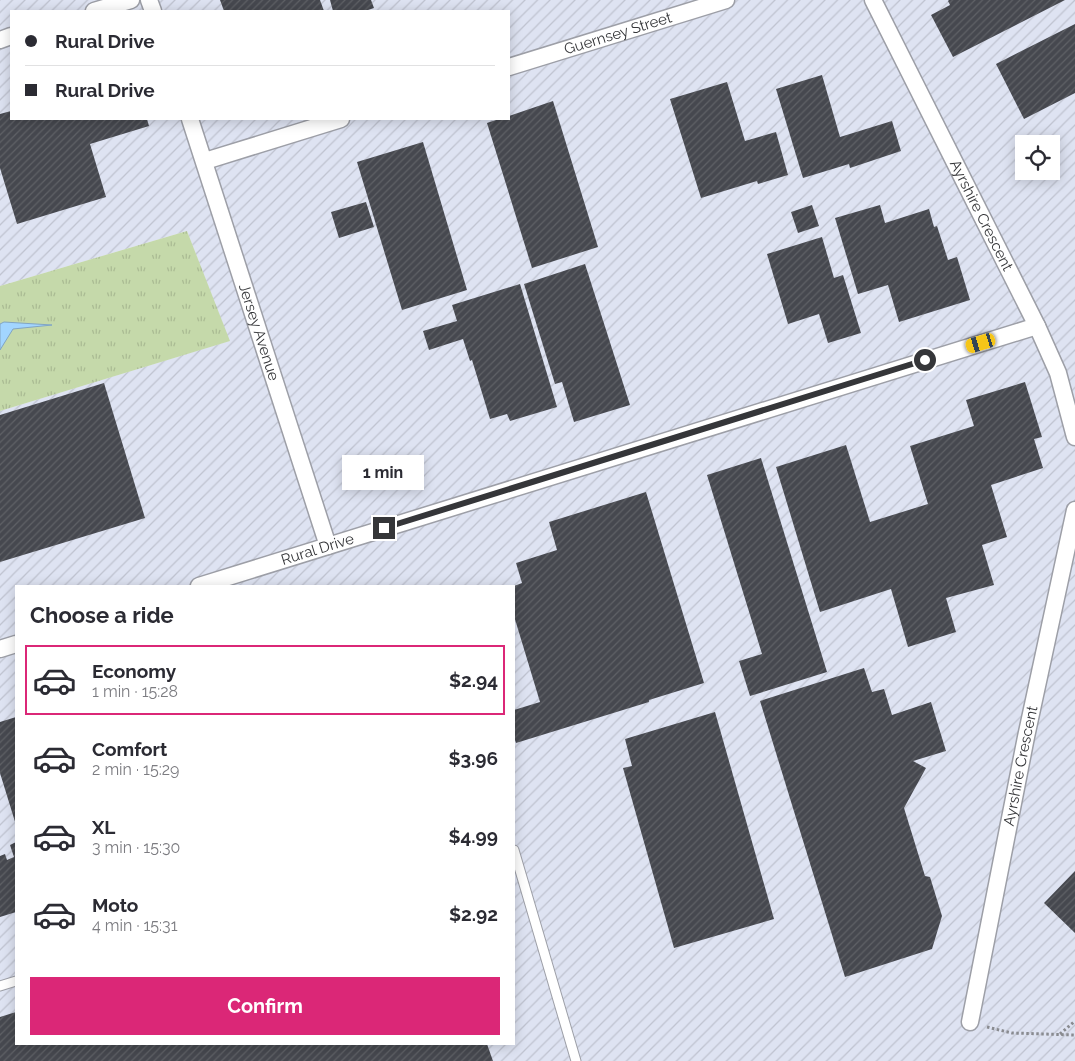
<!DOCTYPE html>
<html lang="en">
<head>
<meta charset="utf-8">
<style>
  :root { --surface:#fff; --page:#f2f2f3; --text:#2b2b33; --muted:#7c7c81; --line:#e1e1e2; --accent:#db2777 }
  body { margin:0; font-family:Raleway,sans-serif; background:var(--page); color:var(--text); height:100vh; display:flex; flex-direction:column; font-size:19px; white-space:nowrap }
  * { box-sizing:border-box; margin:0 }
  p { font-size:16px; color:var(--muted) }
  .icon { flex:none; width:28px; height:28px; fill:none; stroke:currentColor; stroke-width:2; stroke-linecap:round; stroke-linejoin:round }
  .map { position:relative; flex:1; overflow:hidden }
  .sheet { position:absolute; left:15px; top:585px; width:500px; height:460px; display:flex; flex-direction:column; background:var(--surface); border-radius:0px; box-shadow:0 2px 12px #0003 }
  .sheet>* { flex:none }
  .top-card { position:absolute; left:10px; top:10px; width:500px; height:110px; border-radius:0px; box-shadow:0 2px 12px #0003; display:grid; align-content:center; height:110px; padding:0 15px; background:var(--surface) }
  .fabs { position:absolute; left:1015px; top:135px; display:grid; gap:10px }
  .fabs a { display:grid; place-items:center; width:45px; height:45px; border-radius:0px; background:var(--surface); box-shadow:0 2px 12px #0003; font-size:25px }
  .end { position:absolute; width:22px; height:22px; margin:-11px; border:6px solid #353639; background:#fff; box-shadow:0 0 0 2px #fff }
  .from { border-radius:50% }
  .bubble { position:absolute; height:35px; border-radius:0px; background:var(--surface); box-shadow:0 2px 12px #0003; font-size:16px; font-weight:700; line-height:35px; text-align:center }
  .car { position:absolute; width:15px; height:30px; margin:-15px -8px; border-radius:6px; box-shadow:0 0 4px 1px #0007; background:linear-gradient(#f5c518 24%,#345 0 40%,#f5c518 0 76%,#345 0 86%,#f5c518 0) }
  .top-card b { display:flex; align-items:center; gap:18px; height:48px; font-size:19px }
  .top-card b+b { border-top:1px solid var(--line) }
  .top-card i { width:12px; height:12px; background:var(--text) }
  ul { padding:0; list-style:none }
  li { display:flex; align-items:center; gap:15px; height:70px; margin:0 10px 8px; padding:0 5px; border:2px solid transparent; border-radius:0px }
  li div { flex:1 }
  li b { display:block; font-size:19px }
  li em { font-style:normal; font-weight:700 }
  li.current { border-color:var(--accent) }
  li>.icon { width:45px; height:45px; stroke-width:1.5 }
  h2 { padding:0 15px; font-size:22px; line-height:60px }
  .cta { display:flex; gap:10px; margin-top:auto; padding:10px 15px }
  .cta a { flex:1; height:58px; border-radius:0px; background:var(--accent); color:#fff; font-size:20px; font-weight:700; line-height:58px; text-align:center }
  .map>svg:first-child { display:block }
  .industrial { fill:url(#industrial-furrows); fill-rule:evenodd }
  .grass { fill:url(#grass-tufts) }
  .water { fill:#a2d5ff; stroke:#81a5c4 }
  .building { fill:url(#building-hatch) }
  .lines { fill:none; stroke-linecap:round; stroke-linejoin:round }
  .service-casing { stroke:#9d9fa7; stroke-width:11 }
  .minor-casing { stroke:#9d9fa7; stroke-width:19 }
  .path { stroke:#898b90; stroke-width:3; stroke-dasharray:2.5 2.5; stroke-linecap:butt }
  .service { stroke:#fff; stroke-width:9 }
  .minor { stroke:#fff; stroke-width:16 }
  .route { stroke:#353639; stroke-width:6 }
  .labels { text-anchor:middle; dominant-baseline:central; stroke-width:5; stroke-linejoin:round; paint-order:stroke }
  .street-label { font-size:15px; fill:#353639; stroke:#fff }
</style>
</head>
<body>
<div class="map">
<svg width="1075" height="1061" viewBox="0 0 1075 1061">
  <defs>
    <pattern id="industrial-furrows" width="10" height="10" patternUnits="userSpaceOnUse" patternTransform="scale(1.25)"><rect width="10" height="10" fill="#dee3f2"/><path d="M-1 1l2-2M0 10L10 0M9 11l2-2" fill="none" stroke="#bfc3d0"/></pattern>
    <pattern id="grass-tufts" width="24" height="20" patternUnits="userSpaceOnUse" patternTransform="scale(1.25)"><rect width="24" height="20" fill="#c5d9aa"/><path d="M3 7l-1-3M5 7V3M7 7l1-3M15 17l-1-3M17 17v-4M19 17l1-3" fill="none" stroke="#aabb93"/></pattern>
    <pattern id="building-hatch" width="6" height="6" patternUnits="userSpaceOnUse" patternTransform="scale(1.25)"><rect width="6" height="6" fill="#46484f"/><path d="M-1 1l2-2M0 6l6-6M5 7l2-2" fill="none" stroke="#5f6166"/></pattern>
  </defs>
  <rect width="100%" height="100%" fill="#ebedf5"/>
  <path class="industrial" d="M0,0H1075V1061H0V411L229,341L187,231L0,286ZM11,11H509V119H11ZM1024,144H1051V171H1024ZM16,586H514V1044H16Z"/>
  <path class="grass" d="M187,231L230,341L0,411V286Z"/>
  <path class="water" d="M4,322L52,325L13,329L0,350V324Z"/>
  <path class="building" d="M220,0H320L324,11H224Z
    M330,0H371L374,8L365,11H333Z
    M949,0H1065L953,57L931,15L950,5L948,1Z
    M1075,24V93L1024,119L996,64Z
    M822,75L840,137L892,121L901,151L850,168L849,164L803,178L776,89Z
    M727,82L745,141L776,132L788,175L758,184L757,181L701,198L670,99Z
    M553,101L598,247L532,268L487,123L499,119H509V116Z
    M11,111V119H147L149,126L90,144L106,197L17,224L0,168V114Z
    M423,142L467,290L402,310L357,162Z
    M366,202L374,227L339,238L331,212Z
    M812,205L819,226L798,233L791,212Z
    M880,205L885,223L929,209L934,227L937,226L948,260L957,257L970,300L899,322L888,285L858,294L835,218Z
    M822,237L834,278L843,275L861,333L828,343L819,314L788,324L767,254Z
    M585,264L630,405L574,422L562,382L555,384L524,284Z
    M520,284L557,407L510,421L507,414L490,419L472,360L470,361L463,339L429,350L423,331L457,321L452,305Z
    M1025,382L1042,437L1034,439L1043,468L991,485L1007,537L982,545L994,585L946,598L956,632L908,647L891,589L820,612L776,467L846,445L870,522L928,504L910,446L974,426L966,400Z
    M104,383L145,518L0,562V415Z
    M761,458L827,672L750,696L739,661L762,654L707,475Z
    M646,492L704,683L649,700V702L516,743L514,737V710L540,702L514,616V586L522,583L516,563L557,550L549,522Z
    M864,668L872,692L884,689L892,715L931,702L946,751L913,761L926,768L904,808L925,876L930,877L942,916L932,949L845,977L760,701Z
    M715,712L774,919L674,948L623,768L632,766L625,739Z
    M16,717V825L0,773V722Z
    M16,842V912L0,917V856L5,854L7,860L14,857L10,845Z
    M1075,871V933L1044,903Z
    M16,1012V1044H487L493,1061H0V1017Z"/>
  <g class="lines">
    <g class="service-casing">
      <path id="service" d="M514,850L576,1061
        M0,986L16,981"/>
    </g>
    <g class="minor-casing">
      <g id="minor">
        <path d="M149,0L153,11"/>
        <path id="s1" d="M873,0L1037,326L1058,373L1075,437"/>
        <path d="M94,11L131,0"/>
        <path d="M0,40L11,36"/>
        <path id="s2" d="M509,67L726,0"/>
        <path id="s3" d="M190,119L328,546"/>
        <path d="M205,161L341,119"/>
        <path id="s4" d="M199,586L1037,326"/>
        <path d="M0,649L16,644"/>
        <path id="s5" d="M970,1022L1026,737L1075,510"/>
      </g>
    </g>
    <path class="path" d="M987,1027L1012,1033L1075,1035
      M1060,1034L1075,1021"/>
    <use href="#service" class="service"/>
    <use href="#minor" class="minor"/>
  </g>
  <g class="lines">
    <path class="route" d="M384,528L925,360"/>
  </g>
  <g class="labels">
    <g class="street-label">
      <text stroke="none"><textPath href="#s2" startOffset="114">Guernsey Street</textPath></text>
      <text stroke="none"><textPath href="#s1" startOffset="241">Ayrshire Crescent</textPath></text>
      <text stroke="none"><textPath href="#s3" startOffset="224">Jersey Avenue</textPath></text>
      <text stroke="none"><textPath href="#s4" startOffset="124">Rural Drive</textPath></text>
      <text stroke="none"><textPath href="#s5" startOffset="261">Ayrshire Crescent</textPath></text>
    </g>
  </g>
</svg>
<div class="fabs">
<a><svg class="icon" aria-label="locate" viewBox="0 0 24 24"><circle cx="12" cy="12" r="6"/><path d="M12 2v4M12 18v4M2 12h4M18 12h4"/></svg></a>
</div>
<i class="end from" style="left:925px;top:360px"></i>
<i class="end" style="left:384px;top:528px"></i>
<div class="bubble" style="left:342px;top:455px;width:82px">1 min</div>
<i class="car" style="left:981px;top:343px;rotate:253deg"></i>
<div class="top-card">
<b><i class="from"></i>Rural Drive</b>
<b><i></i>Rural Drive</b>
</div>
<section class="sheet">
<h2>Choose a ride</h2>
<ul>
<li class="current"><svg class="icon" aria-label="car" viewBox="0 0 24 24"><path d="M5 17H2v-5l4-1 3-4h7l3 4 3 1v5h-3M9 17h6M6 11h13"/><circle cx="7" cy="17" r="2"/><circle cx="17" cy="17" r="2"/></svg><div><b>Economy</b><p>1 min · 15:28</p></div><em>$2.94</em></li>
<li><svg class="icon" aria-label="car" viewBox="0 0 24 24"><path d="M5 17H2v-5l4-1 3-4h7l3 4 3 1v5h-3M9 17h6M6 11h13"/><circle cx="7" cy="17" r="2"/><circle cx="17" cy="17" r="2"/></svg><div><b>Comfort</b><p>2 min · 15:29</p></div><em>$3.96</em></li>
<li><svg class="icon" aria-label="car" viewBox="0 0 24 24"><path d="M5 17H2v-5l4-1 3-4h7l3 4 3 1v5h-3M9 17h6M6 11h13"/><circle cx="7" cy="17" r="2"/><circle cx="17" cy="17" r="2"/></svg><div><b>XL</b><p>3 min · 15:30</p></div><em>$4.99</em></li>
<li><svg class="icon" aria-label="car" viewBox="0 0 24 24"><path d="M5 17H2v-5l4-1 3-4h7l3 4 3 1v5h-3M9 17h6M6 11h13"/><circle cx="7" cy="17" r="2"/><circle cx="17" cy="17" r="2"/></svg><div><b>Moto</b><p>4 min · 15:31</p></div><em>$2.92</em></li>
</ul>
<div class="cta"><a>Confirm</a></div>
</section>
</div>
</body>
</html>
